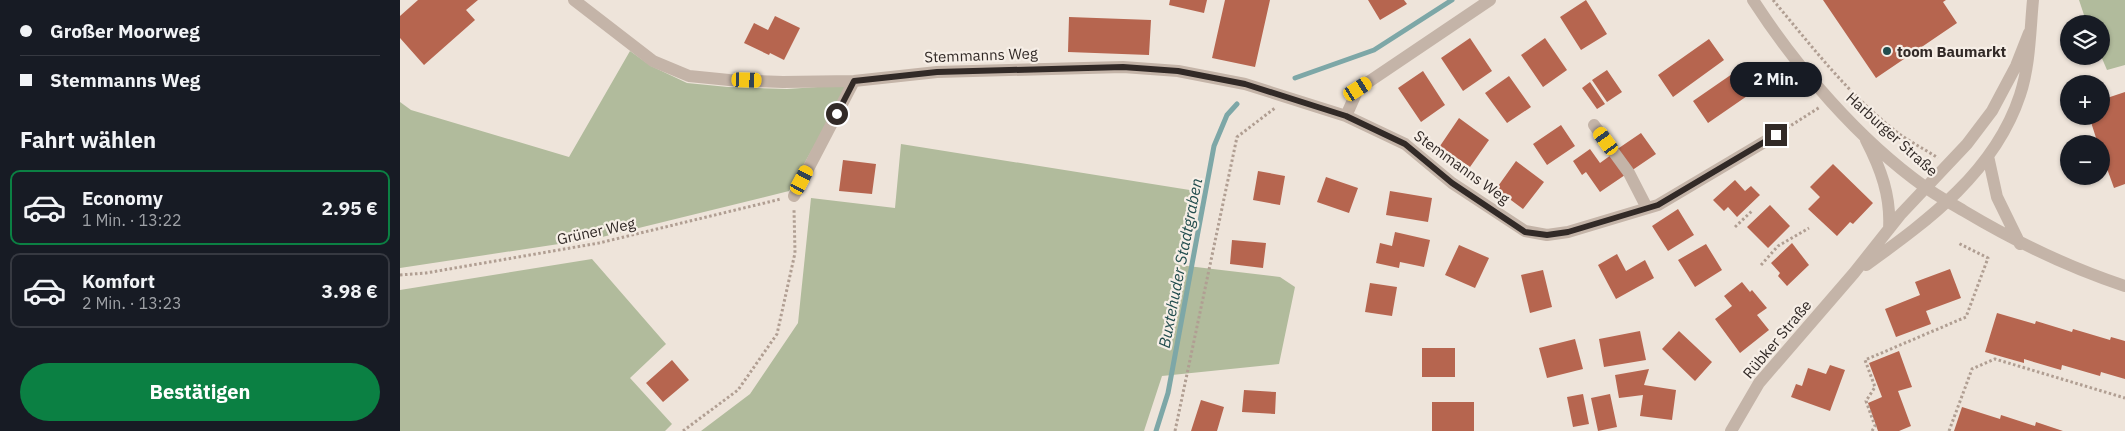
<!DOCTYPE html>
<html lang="de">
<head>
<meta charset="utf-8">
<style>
  :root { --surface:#171b24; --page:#20242c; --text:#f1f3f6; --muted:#9ea1a6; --line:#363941; --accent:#0b8043 }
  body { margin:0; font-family:"IBM Plex Sans",sans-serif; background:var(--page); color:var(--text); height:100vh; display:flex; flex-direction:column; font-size:19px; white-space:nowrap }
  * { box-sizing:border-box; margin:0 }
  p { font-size:16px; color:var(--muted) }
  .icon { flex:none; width:28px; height:28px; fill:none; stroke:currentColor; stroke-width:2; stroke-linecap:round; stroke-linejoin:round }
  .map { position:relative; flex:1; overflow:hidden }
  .details { display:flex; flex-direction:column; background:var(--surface); width:400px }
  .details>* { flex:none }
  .guide { display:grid; align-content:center; height:110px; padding:0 20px; background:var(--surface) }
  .fabs { position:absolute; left:1660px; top:15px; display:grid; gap:10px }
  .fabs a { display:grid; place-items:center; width:50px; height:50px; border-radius:50%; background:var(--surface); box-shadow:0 1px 4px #0004; font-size:25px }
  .end { position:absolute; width:22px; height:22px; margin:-11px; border:6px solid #322a27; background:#fff; box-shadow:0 0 0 2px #fff }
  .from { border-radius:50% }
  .bubble { position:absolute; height:35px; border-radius:18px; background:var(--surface); box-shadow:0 1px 4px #0004; font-size:16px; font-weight:700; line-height:35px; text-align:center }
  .car { position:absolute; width:15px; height:30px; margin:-15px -8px; border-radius:6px; box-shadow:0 0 4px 1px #0007; background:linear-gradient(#f5c518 24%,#345 0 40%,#f5c518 0 76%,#345 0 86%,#f5c518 0) }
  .guide b { display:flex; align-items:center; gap:18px; height:48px; font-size:19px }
  .guide b+b { border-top:1px solid var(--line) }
  .guide i { width:12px; height:12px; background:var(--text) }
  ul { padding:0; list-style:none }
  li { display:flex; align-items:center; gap:15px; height:75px; margin:0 10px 8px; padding:0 10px; border:2px solid var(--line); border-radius:10px }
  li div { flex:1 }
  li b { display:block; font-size:19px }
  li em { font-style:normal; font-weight:700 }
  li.active { border-color:var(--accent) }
  li>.icon { width:45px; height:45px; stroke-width:1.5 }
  h2 { padding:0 20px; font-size:22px; line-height:60px }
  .cta { display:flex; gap:10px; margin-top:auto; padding:10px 20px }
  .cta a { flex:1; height:58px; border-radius:30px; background:var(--accent); color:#fff; font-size:20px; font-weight:700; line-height:58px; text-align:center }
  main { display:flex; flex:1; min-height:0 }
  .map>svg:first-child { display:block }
  .green { fill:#b1bb9c }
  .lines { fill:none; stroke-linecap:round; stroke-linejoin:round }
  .stream { stroke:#7da7a7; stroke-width:5 }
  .building { fill:#b6654f }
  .path { stroke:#b09e92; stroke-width:3; stroke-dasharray:2.5 2.5; stroke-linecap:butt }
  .minor { stroke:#c4b4a8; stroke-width:12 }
  .route { stroke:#322a27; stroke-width:6 }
  .poi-dot { fill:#224d4e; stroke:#f6eee6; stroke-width:2 }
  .labels { text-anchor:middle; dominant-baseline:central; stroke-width:4.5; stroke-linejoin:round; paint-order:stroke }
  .poi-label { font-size:15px; font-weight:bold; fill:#322a27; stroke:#f6eee6; text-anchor:start }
  .street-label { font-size:15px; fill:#322a27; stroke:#f6eee6 }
  .water-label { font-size:16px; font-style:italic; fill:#224d4e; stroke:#f6eee6 }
</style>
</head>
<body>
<main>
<section class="details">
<div class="guide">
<b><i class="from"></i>Großer Moorweg</b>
<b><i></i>Stemmanns Weg</b>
</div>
<h2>Fahrt wählen</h2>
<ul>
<li class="active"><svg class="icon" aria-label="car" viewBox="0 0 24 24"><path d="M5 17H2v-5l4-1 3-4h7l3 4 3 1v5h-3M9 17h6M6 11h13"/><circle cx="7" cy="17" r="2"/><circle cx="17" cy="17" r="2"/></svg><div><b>Economy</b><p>1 Min. · 13:22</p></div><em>2.95 €</em></li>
<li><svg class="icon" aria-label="car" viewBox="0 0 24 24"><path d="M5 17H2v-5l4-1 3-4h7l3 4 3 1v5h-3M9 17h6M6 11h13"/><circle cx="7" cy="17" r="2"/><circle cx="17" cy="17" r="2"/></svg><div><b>Komfort</b><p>2 Min. · 13:23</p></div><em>3.98 €</em></li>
</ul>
<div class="cta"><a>Bestätigen</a></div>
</section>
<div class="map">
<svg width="1725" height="431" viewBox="0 0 1725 431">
  <rect width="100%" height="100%" fill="#eee4da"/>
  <path class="green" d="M1679,0H1725V65L1707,70L1701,56V24H1687Z
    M230,51L251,66L287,83L328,87L387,89L448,85L389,191L198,238L0,268V102L11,110L169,157Z
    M501,144L796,191L779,265L880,277L895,287L879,364L762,376L744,431H301L350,394L398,323L411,198L495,208Z
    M192,259L266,344L230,378L272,424L265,431H0V290Z"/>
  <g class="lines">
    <path class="stream" d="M895,78L974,50L1052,0
      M756,431L768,393L814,146L827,115L837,104"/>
  </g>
  <path class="building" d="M18,0H78L66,10L75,20L24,65L0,38V16Z
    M770,0H807L804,13L769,5Z
    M825,0H870L855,67L812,58Z
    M968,0H1004L1007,4L980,20Z
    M1186,0L1207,34L1181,50L1160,17Z
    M1423,0H1546L1543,2L1557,23L1476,78Z
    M375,16L400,28L384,60L370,53L369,55L344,43L354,23L368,30Z
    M669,17L751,20L749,55L668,52Z
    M1070,38L1092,71L1063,91L1041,58Z
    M1145,38L1167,70L1143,87L1121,55Z
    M1309,39L1324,60L1273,97L1258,75Z
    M1207,70L1222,92L1207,102L1192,80Z
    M1023,71L1045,105L1021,122L998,88Z
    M1335,72L1350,94L1308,123L1293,101Z
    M1109,76L1131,107L1107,123L1085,93Z
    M1190,82L1205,104L1197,109L1182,88Z
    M1725,92V184L1714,188L1701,152V144H1698L1689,116H1701V100Z
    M1059,118L1089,140L1070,167L1040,146Z
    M1161,125L1175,146L1147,165L1133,144Z
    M1241,133L1256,154L1231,171L1216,150Z
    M1190,149L1200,163L1211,155L1225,175L1200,192L1186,172L1182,175L1173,161Z
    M443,160L476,164L472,194L439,191Z
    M1116,161L1144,182L1123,209L1096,189Z
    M1433,164L1473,203L1453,224L1450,222L1437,236L1408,209L1420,197L1410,187Z
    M858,171L885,176L880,205L853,200Z
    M926,177L958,188L949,213L917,202Z
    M1335,180L1345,191L1351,186L1360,195L1337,217L1328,207L1324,211L1313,200Z
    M990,191L1032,198L1028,222L986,215Z
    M1370,205L1390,226L1368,248L1347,227Z
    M1278,209L1294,235L1268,251L1252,226Z
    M995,232L1030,240L1024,267L1000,262L999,268L976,263L980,243L992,246Z
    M832,240L866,243L863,268L830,264Z
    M1392,243L1409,265L1387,286L1378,276L1380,273L1371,263Z
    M1306,244L1322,270L1295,287L1278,260Z
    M1059,245L1089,258L1075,288L1045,275Z
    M1217,254L1226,271L1245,260L1254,278L1216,299L1198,265Z
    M1550,269L1561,298L1526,311L1531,324L1496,337L1485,309L1520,295L1515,282Z
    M1143,270L1152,307L1130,313L1121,275Z
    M1342,282L1350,292L1352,290L1367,308L1357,315L1369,330L1340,353L1315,319L1332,306L1324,296Z
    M970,283L997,287L992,316L965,312Z
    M1597,313L1635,324L1636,321L1672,332L1673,329L1710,340L1711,337L1725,341V379L1701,372L1700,376L1662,365L1661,370L1624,359V363L1585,352Z
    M1240,331L1246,360L1204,367L1199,339Z
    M1279,331L1312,362L1295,381L1262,349Z
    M1175,339L1183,369L1147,378L1139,348Z
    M1022,348H1055V377H1022Z
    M1499,351L1512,387L1498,391L1511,426L1499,431H1478L1468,403L1482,397L1469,363Z
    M272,360L289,380L263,402L246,383Z
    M1430,365L1445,370L1430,411L1391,397L1396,384L1402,386L1408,368L1426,374Z
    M1249,369L1244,385L1276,390L1272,420L1240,416L1243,395L1219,398L1215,375Z
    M844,390L876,392L875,414L842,412Z
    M1183,394L1189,424L1173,427L1167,397Z
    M1210,394L1217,427L1198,431L1191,398Z
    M801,400L824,407L817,431H791Z
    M1032,402H1074V431H1032Z
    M1562,407L1600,419L1601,415L1635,426L1636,422L1663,431H1554Z"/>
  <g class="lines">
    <path class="path" d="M1373,0C1410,44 1447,93 1493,129C1506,140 1523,148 1538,158
      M1387,128L1420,107
      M1335,227L1353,210
      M1361,265L1378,246L1409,228
      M0,275L26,273L199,243L381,199
      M283,431L338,390L377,334L395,253L394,209
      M775,431L837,137L875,108
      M1472,431L1475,426L1466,401L1475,387L1465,360L1566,317L1588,258L1558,243
      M1549,431L1572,369L1595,359L1725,398"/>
    <path class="minor" d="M174,0L253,61L289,76L329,80L383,82L454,81L537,72L723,67L778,71L845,84L946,116L1005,144L1052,183L1125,231L1147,235L1168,232L1258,205L1376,135
      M1353,0C1397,68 1459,140 1525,187C1537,196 1551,203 1564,211C1616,242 1667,267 1725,286
      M946,116L958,89L1090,0
      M1194,125L1229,173L1247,208
      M1466,140C1481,169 1491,196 1489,229
      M1588,156L1597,197L1620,244
      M394,196L454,81
      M1466,265C1529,220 1595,171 1620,95C1630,65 1630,31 1633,0
      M1331,431L1359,383L1454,273L1500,215L1567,144L1592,111L1616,66L1629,33"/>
  </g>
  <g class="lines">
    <path class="route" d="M437,114L454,81L537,72L723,67L778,71L845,84L946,116L1005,144L1052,183L1125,232L1147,235L1168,232L1258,205L1376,135"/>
  </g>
  <circle class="poi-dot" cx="1487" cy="51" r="5"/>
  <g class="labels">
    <g class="poi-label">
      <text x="1497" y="51">toom Baumarkt</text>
    </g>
    <g class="street-label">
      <text transform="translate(581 55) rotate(-2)">Stemmanns Weg</text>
      <text transform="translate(1492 134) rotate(42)">Harburger Straße</text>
      <text transform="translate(1062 167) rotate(36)">Stemmanns Weg</text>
      <text transform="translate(196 231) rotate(-12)">Grüner Weg</text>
      <text transform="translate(1377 339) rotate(-50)">Rübker Straße</text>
    </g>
    <g class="water-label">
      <text transform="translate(780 263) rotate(-79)">Buxtehuder Stadtgraben</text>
    </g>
  </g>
</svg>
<div class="fabs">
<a><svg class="icon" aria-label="layers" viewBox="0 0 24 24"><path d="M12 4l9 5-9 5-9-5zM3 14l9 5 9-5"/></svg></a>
<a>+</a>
<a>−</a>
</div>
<i class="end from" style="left:437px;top:114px"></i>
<i class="end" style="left:1376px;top:135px"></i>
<div class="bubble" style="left:1330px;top:62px;width:92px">2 Min.</div>
<i class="car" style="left:347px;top:80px;rotate:92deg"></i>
<i class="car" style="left:958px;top:89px;rotate:57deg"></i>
<i class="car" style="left:1206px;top:141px;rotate:324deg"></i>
<i class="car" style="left:402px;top:180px;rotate:28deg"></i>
</div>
</main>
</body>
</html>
